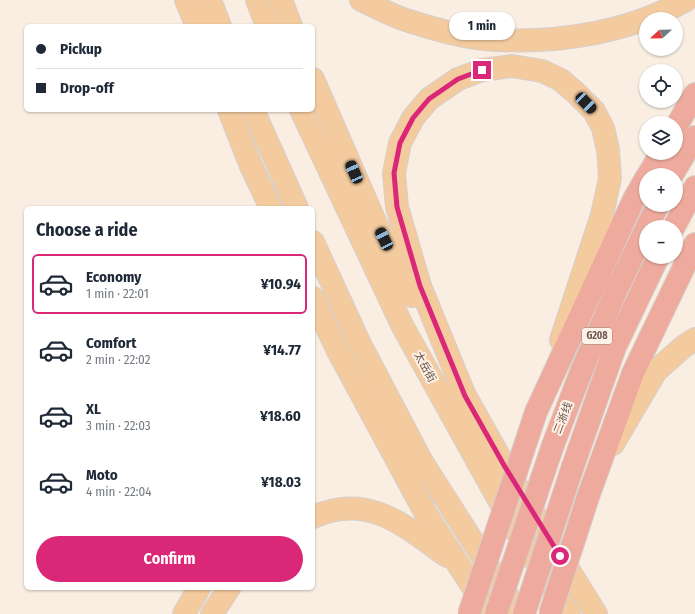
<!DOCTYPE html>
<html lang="en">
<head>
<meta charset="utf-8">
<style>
  :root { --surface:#fff; --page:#f6f6f7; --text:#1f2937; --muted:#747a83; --line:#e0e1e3; --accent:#db2777 }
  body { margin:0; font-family:"Fira Sans Condensed","Noto Sans SC",sans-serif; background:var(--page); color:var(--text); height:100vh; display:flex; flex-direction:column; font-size:15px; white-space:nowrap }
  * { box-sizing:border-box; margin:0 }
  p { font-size:13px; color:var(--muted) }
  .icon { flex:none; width:22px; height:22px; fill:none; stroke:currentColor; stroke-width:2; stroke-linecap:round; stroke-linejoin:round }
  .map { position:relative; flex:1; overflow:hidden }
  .panel { position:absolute; left:24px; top:206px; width:291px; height:384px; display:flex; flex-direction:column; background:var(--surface); border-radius:6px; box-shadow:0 1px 3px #0004 }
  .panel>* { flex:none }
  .guide { position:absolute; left:24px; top:24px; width:291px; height:88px; border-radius:6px; box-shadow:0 1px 3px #0004; display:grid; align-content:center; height:88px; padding:0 12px; background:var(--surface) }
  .needle { width:26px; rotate:248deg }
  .tools { position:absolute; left:639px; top:12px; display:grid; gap:8px }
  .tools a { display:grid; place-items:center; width:44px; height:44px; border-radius:50%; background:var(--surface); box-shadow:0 1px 3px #0004; font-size:20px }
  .end { position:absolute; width:18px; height:18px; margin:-9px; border:5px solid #db2777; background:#fff; box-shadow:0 0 0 2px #fff }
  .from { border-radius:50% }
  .bubble { position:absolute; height:28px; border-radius:14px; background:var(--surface); box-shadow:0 1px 3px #0004; font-size:13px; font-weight:700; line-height:28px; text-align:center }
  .car { position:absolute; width:12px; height:24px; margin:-12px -6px; border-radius:5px; box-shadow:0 0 3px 1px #0007; background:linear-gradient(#222 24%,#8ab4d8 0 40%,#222 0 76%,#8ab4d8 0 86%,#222 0) }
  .guide b { display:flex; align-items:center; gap:14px; height:38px; font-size:15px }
  .guide b+b { border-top:1px solid var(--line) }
  .guide i { width:10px; height:10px; background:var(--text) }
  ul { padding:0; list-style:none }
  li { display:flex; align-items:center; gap:12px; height:60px; margin:0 8px 6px; padding:0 4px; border:2px solid transparent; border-radius:6px }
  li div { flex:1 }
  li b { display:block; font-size:15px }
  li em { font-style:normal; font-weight:700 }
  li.current { border-color:var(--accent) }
  li>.icon { width:36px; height:36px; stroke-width:1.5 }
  h2 { padding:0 12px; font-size:18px; line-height:48px }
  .cta { display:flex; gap:8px; margin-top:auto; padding:8px 12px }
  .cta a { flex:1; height:46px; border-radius:24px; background:var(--accent); color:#fff; font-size:16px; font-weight:700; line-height:46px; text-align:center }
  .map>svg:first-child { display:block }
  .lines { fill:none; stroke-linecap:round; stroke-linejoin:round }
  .primary-casing { stroke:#d6cfcd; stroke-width:24 }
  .highway-casing { stroke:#d6cfcd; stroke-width:24 }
  .primary { stroke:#f3cb9f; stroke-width:22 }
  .highway { stroke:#eeab9d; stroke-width:22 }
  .highway-bridge-casing { stroke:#d6cfcd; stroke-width:24; stroke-linecap:butt }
  .highway-bridge { stroke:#eeab9d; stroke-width:22 }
  .route { stroke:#db2777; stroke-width:5 }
  .labels { text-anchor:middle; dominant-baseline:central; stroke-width:4; stroke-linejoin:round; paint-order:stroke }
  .shield { fill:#fdf2e7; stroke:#99837a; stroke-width:1 }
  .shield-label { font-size:10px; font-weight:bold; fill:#6e544b }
  .street-label { font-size:11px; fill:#6e544b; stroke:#fdf2e7 }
</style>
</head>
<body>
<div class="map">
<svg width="695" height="614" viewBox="0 0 695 614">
  <rect width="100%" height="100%" fill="#f9eee1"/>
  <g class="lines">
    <g class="primary-casing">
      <path id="primary" d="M186,0L197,26
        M210,0L220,26
        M257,0L267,26
        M281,0L291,26
        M361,0C377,7 392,16 409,21C437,30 468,39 498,40C561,43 630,32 686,0
        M313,79L377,226L412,296
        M229,110L251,166L271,208
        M253,110L297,208
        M301,110L403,327L515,529L569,614
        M313,242L360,344L422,462L519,614
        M313,298L337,349L426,514L490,614
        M458,383L505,467L596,614
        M465,396L420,286L397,207L394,173L400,143L413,118L429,99L458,79L482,70L512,66L542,71L561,80L577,94L594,111L603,128L608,150L610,178L602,215L561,340
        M613,444L656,371L683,347L695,339
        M313,517C369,492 404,526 447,556
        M184,614L199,588
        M212,614L229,588"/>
    </g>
    <g class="highway-casing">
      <path id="highway" d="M676,127L695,94
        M648,175L661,153
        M672,175L695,137
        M647,227L658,205
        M674,227L695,187
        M536,412L634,199L646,178
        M553,445L581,372L616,291L646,229
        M573,466L615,347L658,257
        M589,494L633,373L695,244"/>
    </g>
    <use href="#primary" class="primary"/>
    <use href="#highway" class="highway"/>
    <g class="highway-bridge-casing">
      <path id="highway-bridge" d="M469,614L536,412
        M496,614L553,445
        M524,614L573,466
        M550,614L589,494"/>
    </g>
    <use href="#highway-bridge" class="highway-bridge"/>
  </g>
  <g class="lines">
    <path class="route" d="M482,70L458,79L429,99L413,118L400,143L394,173L397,207L420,286L465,396L505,467L560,556"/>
  </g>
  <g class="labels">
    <rect class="shield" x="582" y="328" width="30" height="16" rx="3"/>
    <g class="shield-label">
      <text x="597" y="336">G208</text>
    </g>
    <g class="street-label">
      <text transform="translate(425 367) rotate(61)">太岳街</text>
      <text transform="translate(563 418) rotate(-69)">二淅线</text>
    </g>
  </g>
</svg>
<div class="tools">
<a><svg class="needle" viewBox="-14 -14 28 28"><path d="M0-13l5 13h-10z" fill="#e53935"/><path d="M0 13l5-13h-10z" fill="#747a83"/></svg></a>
<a><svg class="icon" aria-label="locate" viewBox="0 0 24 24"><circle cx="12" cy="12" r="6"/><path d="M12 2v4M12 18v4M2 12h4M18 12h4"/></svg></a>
<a><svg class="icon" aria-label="layers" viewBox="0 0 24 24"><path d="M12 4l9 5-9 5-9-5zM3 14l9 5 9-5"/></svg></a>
<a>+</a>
<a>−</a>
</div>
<i class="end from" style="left:560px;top:556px"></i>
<i class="end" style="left:482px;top:70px"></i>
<div class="bubble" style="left:449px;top:12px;width:66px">1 min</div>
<i class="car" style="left:586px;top:103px;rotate:136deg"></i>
<i class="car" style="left:354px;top:172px;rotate:336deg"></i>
<i class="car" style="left:384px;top:239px;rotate:334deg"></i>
<div class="guide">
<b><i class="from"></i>Pickup</b>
<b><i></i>Drop-off</b>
</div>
<section class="panel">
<h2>Choose a ride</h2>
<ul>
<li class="current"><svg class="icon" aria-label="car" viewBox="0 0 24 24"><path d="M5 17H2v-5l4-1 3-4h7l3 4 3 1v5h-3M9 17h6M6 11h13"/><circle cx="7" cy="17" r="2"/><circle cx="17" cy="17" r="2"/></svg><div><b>Economy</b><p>1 min · 22:01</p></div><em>¥10.94</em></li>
<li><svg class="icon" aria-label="car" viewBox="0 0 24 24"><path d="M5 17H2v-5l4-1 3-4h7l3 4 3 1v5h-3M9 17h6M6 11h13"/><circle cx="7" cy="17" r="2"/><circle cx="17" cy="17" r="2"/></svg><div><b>Comfort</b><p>2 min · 22:02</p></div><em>¥14.77</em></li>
<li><svg class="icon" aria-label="car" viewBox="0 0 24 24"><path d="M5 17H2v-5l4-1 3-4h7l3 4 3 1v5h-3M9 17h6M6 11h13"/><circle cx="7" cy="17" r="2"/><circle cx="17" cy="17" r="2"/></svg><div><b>XL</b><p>3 min · 22:03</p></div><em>¥18.60</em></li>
<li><svg class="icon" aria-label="car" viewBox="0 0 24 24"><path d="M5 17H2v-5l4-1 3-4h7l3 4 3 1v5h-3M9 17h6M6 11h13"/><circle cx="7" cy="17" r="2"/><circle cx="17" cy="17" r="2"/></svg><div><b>Moto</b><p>4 min · 22:04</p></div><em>¥18.03</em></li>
</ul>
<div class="cta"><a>Confirm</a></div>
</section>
</div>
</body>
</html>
